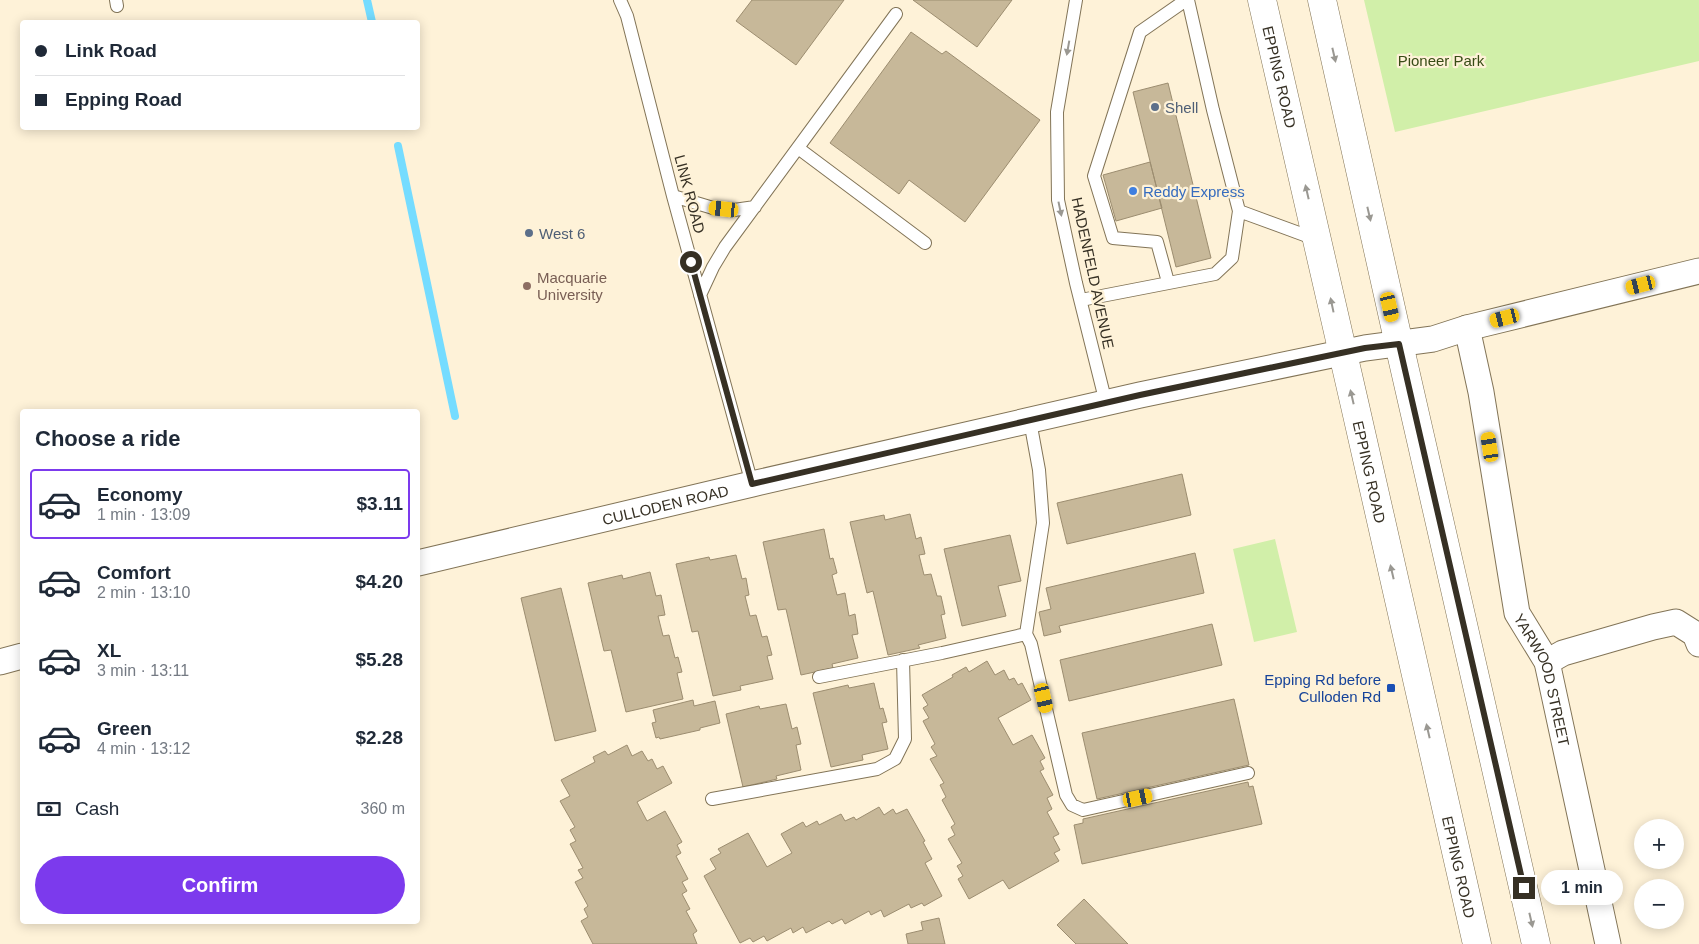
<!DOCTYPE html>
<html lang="en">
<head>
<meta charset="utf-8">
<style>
  :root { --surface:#fff; --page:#f2f2f3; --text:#1f2937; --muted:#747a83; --line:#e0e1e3; --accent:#7c3aed }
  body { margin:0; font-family:Helvetica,sans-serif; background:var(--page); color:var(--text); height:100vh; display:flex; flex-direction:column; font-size:19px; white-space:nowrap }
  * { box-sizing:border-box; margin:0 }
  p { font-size:16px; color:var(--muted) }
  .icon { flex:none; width:28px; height:28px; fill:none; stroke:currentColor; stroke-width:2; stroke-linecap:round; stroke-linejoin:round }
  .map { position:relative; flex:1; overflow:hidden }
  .drawer { position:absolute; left:20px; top:409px; width:400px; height:515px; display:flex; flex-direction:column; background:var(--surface); border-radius:5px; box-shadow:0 2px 12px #0003 }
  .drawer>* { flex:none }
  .guide { position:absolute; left:20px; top:20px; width:400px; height:110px; border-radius:5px; box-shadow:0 2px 12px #0003; display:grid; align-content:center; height:110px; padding:0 15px; background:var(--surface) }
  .fabs { position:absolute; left:1634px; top:819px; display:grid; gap:10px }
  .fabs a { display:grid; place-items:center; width:50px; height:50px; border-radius:50%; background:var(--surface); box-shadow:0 2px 12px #0003; font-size:25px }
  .end { position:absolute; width:22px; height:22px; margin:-11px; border:6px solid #363024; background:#fff; box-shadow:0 0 0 2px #fff }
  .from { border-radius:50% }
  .bubble { position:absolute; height:35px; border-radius:18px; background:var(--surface); box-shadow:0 2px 12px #0003; font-size:16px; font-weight:800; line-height:35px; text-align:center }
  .car { position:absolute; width:15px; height:30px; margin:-15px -8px; border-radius:6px; box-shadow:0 0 4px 1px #0007; background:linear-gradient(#f5c518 24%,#345 0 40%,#f5c518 0 76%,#345 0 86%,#f5c518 0) }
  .guide b { display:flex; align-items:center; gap:18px; height:48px; font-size:19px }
  .guide b+b { border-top:1px solid var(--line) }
  .guide i { width:12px; height:12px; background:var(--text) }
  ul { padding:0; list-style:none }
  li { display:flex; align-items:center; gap:15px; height:70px; margin:0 10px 8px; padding:0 5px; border:2px solid transparent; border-radius:5px }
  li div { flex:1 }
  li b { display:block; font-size:19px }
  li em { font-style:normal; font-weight:800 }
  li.active { border-color:var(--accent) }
  li>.icon { width:45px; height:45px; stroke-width:1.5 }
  h2 { padding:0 15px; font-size:22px; line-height:60px }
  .pay { display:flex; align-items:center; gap:12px; height:55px; padding:0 15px; font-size:19px }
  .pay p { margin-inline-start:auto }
  .cta { display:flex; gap:10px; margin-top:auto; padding:10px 15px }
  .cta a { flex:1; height:58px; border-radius:30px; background:var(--accent); color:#fff; font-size:20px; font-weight:800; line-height:58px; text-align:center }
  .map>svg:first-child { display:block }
  .green { fill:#d1efa9 }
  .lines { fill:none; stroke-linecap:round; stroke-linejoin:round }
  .stream { stroke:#75dcff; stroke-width:8 }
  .building { fill:#c7b899; stroke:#9c8d70 }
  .service-casing { stroke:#827457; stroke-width:14 }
  .minor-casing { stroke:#827457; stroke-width:27 }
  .primary-casing { stroke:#827457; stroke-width:29 }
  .service { stroke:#fff; stroke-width:12 }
  .minor { stroke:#fff; stroke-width:25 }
  .primary { stroke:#fff; stroke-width:28 }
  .oneway { fill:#9a9892 }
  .route { stroke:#363024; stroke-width:6 }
  .service-dot { fill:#5c6f8a; stroke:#fef2d8; stroke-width:2 }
  .shop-dot { fill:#3f7fe0; stroke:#fef2d8; stroke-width:2 }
  .education-dot { fill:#8d6e63; stroke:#fef2d8; stroke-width:2 }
  .transit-dot { fill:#1a4fb4; stroke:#fef2d8; stroke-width:2 }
  .labels { text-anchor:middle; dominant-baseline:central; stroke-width:4.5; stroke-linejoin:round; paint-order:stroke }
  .park-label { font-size:15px; fill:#384c16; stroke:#fef2d8 }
  .street-label { font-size:15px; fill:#363024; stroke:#fef2d8 }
  .service-label { font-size:15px; fill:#4e5e75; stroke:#fef2d8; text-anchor:start }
  .shop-label { font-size:15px; fill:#366cbe; stroke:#fef2d8; text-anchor:start }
  .education-label { font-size:15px; fill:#785e54; stroke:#fef2d8; text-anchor:start }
  .transit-label { font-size:15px; fill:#164399; stroke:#fef2d8; text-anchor:end }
</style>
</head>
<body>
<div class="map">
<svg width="1699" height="944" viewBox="0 0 1699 944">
  <rect width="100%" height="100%" fill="#fef2d8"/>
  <path class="green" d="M1364,0H1699V61L1395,132Z
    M1275,539L1297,632L1254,642L1233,549Z"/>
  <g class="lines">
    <path class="stream" d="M367,0L372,22
      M398,146L455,416"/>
  </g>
  <path class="building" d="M752,0H844L796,65L736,21Z
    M913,0H1012L977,47Z
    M911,32L942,54L946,51L1040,120L965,222L909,180L899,194L830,143Z
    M1168,83L1211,258L1176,267L1133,92Z
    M1150,162L1162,208L1116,221L1103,175Z
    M1182,474L1191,515L1067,544L1057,503Z
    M910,514L916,539L921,537L925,554L919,555L924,575L931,574L937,596H941L945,614L941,615L946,638L918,645L920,648L888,655L873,591L867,593L850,522L884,515L885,520Z
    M824,529L830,559L833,558L837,573L832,575L837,595L845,593L849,616L855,614L858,634L852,635L858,658L832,664L833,668L801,675L786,609L778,610L763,542Z
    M1010,535L1021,581L998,586L1006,616L962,626L944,549Z
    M1195,553L1204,593L1059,626L1061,632L1044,636L1039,612L1051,609L1046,588Z
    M736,555L742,579L746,578L749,595L745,596L750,616L756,615L762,637L767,636L772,655L767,656L773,679L740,686L741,690L713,696L698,631L692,632L676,564L709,557L710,560Z
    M650,572L656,596L661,595L665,615L658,616L663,636L669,635L675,658L678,657L682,672L677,673L683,699L626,712L611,650L604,651L588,583L622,575L623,579Z
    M561,588L596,731L555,741L521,598Z
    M1212,624L1222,665L1069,701L1060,660Z
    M987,661L995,675L1004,670L1009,680L1014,678L1018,685L1022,683L1031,700L998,718L1013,745L1032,735L1045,758L1040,761L1044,769L1040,771L1053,795L1047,798L1052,809L1047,812L1059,834L1053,837L1060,850L1054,853L1059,861L1009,889L1003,880L969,899L958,879L963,876L957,866L962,863L948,839L955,835L951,827L955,824L942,800L946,797L940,785L944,783L930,759L937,756L931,747L935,744L923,721L929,718L923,708L928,705L922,695L953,677L952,675L966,667L969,672Z
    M874,683L880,709L883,708L887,722L882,723L888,749L862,755L863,760L831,767L813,693L848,685L849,688Z
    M1234,699L1249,765L1097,799L1082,733Z
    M693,700L694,706L715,701L720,723L700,728V730L660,739L659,737L656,738L652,723L656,722L653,710Z
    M786,704L792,729L797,727L801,744L796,745L801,770L776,776L777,779L743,787L726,714L759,706L760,709Z
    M627,745L632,756L642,751L648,761L652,759L657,769L663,766L672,783L637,802L647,821L665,811L682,842L677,845L681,853L676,856L688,879L682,882L687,891L682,894L690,909L686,911L697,931L693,934L697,944H593L581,921L588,917L584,909L588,906L575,882L583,878L578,870L583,868L570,844L576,841L570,830L575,827L560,801L570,796L561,780L595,762L593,757L605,751L608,755Z
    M1248,782L1249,787L1253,786L1262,824L1082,864L1074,825L1083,823V819Z
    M879,807L884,815L893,809L896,814L907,809L925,841L923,842L932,859L925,863L942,896L924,906L922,903L911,908L909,904L884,917L881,910L871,915L869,911L845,924L842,919L832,924L829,921L806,933L803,927L793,933L791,928L767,941L764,936L753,942L750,938L740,943L704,876L716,869L710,859L721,853L718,849L748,833L767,867L792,853L781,834L803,822L806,827L817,821L819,825L841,814L845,821L854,817L856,820Z
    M1084,899L1128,944H1076L1057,925Z
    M939,918L945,944H908L906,934L923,930L921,922Z"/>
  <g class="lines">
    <g class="service-casing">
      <path id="service" d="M116,0L117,6
        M620,0L627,16L673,196L752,484
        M1076,0L1057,112L1058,200L1076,283L1106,403
        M798,148L925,243
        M673,196L713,208L734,210L755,207
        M1239,211L1318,240
        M1168,282L1157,242L1113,238L1094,176L1140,32L1186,0
        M700,295L713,267L725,247L896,14
        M1081,300L1215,274L1232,258L1239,211L1213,110L1188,0
        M1030,421L1039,470L1043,523L1026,634L1031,644L1066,795L1072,805L1083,810L1248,773
        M819,677L942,653L1026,634
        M712,799L877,769L895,759L905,739L903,660"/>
    </g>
    <g class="minor-casing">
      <g id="minor">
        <path id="s1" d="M1467,328L1481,392L1517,613L1547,662L1608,944"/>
        <path id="s2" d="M418,563L752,484L1140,395L1365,348L1433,339L1467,328L1699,271"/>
        <path d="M0,662L22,656"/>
        <path d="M1547,662L1563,653L1653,627L1676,622L1695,634L1699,644"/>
      </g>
    </g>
    <g class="primary-casing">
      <g id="primary">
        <path id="s3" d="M1262,0C1336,314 1404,630 1477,944"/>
        <path d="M1322,0L1399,344L1536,944"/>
      </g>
    </g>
    <use href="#service" class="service"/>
    <use href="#minor" class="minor"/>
    <use href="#primary" class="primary"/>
  </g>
  <defs><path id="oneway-solid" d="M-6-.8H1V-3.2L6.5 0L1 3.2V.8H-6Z" transform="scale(1.25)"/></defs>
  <g class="oneway">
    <use href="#oneway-solid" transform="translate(1068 48) rotate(100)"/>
    <use href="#oneway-solid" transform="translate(1334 55) rotate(77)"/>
    <use href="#oneway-solid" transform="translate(1307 192) rotate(-103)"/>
    <use href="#oneway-solid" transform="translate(1060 209) rotate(78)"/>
    <use href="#oneway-solid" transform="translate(1369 214) rotate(77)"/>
    <use href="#oneway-solid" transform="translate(1332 305) rotate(-102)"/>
    <use href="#oneway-solid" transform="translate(1352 397) rotate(-103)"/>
    <use href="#oneway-solid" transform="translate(1392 572) rotate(-103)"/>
    <use href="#oneway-solid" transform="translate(1428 731) rotate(-103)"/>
    <use href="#oneway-solid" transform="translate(1531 920) rotate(77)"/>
  </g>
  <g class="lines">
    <path class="route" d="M691,262L752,484L1140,395L1365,348L1399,344L1524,888"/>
  </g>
  <g class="service-dot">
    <circle cx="1155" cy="107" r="5"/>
    <circle cx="529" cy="233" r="5"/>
  </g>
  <circle class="shop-dot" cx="1133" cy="191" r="5"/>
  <circle class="education-dot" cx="527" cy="286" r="5"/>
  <rect class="transit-dot" x="1386" y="683" width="10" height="10" rx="2.5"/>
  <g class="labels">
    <g class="park-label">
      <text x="1441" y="60">Pioneer Park</text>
    </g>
    <g class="street-label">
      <text stroke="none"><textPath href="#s3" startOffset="79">EPPING ROAD</textPath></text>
      <text transform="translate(690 194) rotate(75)">LINK ROAD</text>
      <text transform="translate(1093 273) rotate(78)">HADENFELD AVENUE</text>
      <text stroke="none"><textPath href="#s3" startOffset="484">EPPING ROAD</textPath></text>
      <text stroke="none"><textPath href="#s2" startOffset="254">CULLODEN ROAD</textPath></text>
      <text stroke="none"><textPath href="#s1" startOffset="362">YARWOOD STREET</textPath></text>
      <text stroke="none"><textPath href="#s3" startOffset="889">EPPING ROAD</textPath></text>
    </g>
    <g class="service-label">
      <text x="1165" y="107">Shell</text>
      <text x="539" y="233">West 6</text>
    </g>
    <g class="shop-label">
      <text x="1143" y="191">Reddy Express</text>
    </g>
    <g class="education-label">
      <text x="537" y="277">Macquarie<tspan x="537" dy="17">University</tspan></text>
    </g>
    <g class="transit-label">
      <text x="1381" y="679">Epping Rd before<tspan x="1381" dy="17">Culloden Rd</tspan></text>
    </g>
  </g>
</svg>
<div class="fabs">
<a>+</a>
<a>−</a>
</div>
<i class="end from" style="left:691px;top:262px"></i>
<i class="end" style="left:1524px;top:888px"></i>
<div class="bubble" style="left:1541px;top:870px;width:82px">1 min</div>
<i class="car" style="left:724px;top:209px;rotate:276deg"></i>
<i class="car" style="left:1641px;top:285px;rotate:256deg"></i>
<i class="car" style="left:1390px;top:307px;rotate:167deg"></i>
<i class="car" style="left:1505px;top:318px;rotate:256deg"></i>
<i class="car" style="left:1490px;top:447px;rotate:351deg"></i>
<i class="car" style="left:1044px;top:698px;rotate:167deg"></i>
<i class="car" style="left:1138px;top:798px;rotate:78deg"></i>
<div class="guide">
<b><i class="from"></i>Link Road</b>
<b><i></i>Epping Road</b>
</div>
<section class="drawer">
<h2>Choose a ride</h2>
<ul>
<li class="active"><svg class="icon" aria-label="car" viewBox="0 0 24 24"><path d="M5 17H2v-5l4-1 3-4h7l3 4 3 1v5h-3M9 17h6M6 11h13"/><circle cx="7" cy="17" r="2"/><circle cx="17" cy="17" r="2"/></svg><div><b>Economy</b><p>1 min · 13:09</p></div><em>$3.11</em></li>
<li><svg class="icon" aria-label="car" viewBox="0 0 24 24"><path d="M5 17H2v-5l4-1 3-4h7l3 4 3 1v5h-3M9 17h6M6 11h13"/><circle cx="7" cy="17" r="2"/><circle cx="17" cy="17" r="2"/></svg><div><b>Comfort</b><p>2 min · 13:10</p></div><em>$4.20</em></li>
<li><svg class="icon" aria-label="car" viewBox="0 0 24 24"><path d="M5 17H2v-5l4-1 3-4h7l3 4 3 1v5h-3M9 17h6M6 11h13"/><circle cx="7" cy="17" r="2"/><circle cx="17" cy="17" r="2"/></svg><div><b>XL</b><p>3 min · 13:11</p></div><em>$5.28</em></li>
<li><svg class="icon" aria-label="car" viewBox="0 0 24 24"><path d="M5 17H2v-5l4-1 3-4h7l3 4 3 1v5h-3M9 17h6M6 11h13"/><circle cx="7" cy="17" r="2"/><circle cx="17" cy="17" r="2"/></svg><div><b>Green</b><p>4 min · 13:12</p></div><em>$2.28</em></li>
</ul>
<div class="pay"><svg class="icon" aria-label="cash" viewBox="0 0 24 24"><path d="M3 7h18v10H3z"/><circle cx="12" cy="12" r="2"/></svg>Cash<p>360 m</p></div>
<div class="cta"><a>Confirm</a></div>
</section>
</div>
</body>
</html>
